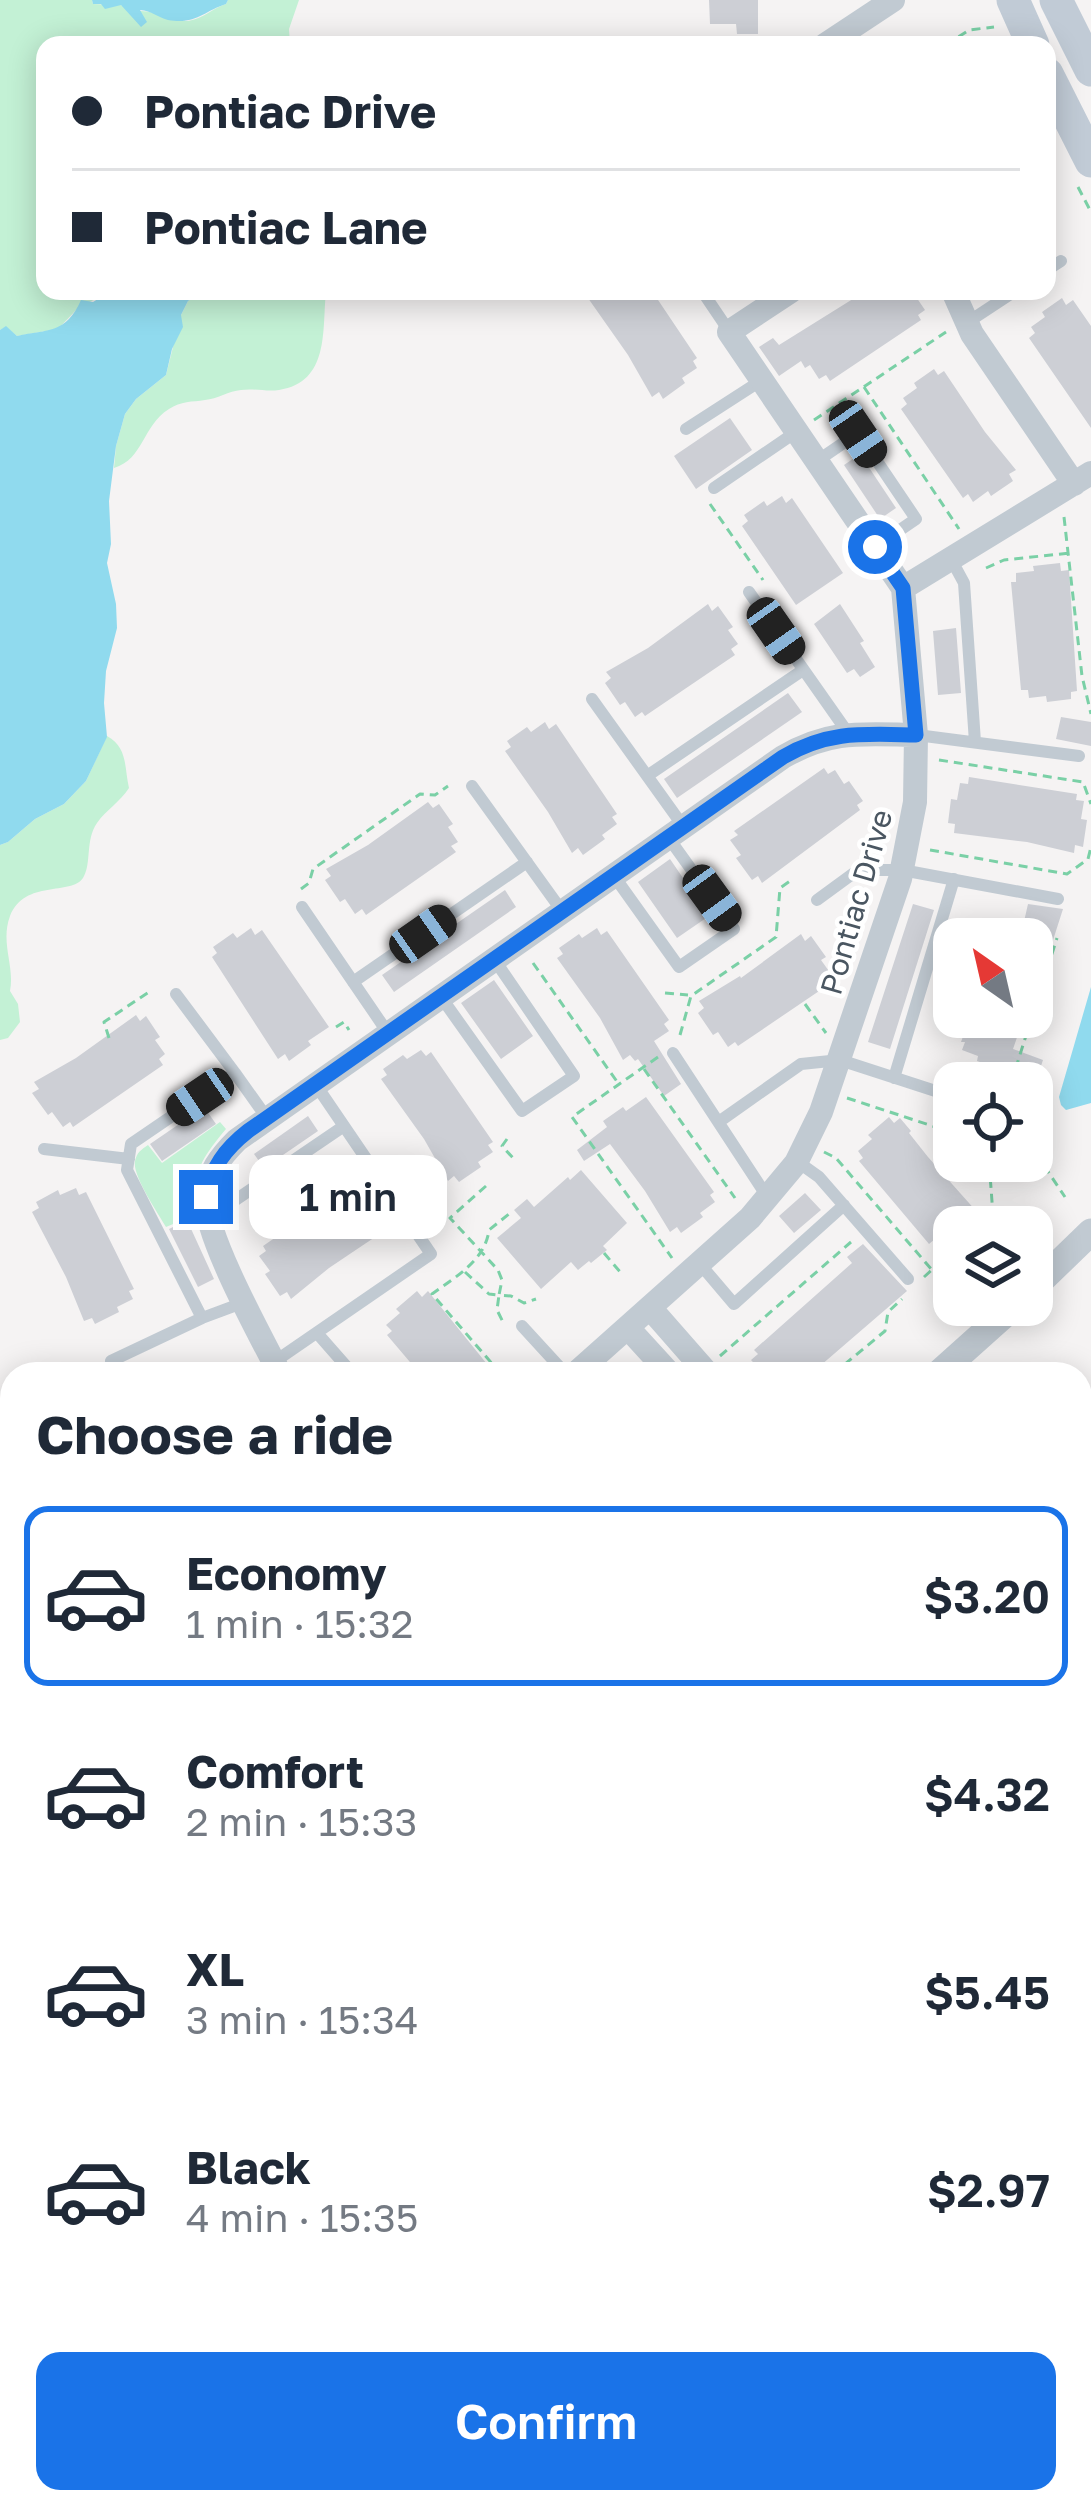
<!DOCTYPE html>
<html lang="en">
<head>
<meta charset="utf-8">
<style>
  :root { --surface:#fff; --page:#f2f2f3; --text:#1f2937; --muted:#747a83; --line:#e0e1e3; --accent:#1a73e8 }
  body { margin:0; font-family:"Golos Text",sans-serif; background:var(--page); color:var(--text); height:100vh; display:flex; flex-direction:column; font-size:45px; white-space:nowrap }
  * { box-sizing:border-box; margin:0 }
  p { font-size:39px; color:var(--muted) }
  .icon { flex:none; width:66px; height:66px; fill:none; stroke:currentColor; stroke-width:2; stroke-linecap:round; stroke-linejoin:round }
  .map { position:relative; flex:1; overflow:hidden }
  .side { position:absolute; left:0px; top:1362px; width:1092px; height:1152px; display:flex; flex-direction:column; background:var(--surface); border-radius:36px 36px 0 0; box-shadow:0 6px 30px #0003 }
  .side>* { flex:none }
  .banner { position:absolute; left:36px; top:36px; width:1020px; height:264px; border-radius:24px; box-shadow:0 6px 30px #0003; display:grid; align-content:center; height:264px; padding:0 36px; background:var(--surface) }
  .needle { width:78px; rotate:326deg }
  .fabs { position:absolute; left:933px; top:918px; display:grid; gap:24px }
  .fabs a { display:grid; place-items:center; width:120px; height:120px; border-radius:24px; background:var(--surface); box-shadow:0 6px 30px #0003; font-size:60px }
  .end { position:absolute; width:54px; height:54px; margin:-27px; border:15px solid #1a73e8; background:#fff; box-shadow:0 0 0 6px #fff }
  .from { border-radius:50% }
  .bubble { position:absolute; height:84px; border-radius:24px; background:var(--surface); box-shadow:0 6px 30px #0003; font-size:39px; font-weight:600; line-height:84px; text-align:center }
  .car { position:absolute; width:36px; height:72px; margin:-36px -18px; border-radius:15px; box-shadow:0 0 9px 3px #0007; background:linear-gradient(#222 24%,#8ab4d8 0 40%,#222 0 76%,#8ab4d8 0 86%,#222 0) }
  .banner b { display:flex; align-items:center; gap:42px; height:114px; font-size:45px }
  .banner b+b { border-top:3px solid var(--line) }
  .banner i { width:30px; height:30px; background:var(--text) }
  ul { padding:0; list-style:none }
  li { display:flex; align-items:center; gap:36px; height:180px; margin:0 24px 18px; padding:0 12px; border:6px solid transparent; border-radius:24px }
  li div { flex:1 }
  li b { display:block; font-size:45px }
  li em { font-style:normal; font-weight:600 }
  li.selected { border-color:var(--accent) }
  li>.icon { width:108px; height:108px; stroke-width:1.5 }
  h2 { padding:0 36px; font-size:54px; line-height:144px }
  .cta { display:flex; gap:24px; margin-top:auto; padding:24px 36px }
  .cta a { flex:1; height:138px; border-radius:24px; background:var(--accent); color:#fff; font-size:48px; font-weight:600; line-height:138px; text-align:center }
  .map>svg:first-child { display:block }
  .commercial { fill:#fdf9ef }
  .green { fill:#c3f1d5 }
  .water { fill:#90daee }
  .building { fill:#cdcfd5 }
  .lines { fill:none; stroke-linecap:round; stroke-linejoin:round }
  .path { stroke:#7ad0a6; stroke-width:3; stroke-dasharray:9 6; stroke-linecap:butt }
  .service { stroke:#c1cad2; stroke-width:12 }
  .minor { stroke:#c1cad2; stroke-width:24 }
  .tertiary { stroke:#c1cad2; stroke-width:27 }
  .secondary { stroke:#c1cbd6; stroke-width:33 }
  .route { stroke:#1a73e8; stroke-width:15 }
  .labels { text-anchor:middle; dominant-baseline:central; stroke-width:9; stroke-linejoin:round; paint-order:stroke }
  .street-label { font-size:30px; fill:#4a5661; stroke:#fff }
</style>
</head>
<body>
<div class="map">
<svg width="1091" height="2514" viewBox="0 0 1091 2514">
  <rect width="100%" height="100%" fill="#f5f3f3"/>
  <path class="commercial" d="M12,1638V2055L0,2042V1647Z"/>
  <path class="green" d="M0,0H92L93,4L121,5L142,17L139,11C156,10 171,22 188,21C203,19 213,8 226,4L228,0H299L289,29L290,45H45V291H111L78,308L58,329L17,336L6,327L0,330Z
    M206,291H326C322,330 330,382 279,390C266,392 254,388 241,390C229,391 217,399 205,400C192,402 181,401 169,409C142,426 144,459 114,468L116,446L125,414L136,399L166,375L181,315L188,301Z
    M107,736C128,748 124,766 129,788C120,802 106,810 97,823C85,840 92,864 83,878C71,896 25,879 10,916C0,943 15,966 10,991L18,1004L20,1022L8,1038L0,1040V845L8,842L35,819L64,804L86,781Z
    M220,1122L226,1129C198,1162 190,1178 198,1222L193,1223L185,1219L166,1227C158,1213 132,1175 135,1161C137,1152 141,1150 148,1145L162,1163Z
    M1091,1964V2447H1080V1966Z"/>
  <path class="water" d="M92,0H228L226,4C204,11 196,25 168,20C157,17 152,11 140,10L147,22L141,27L121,5L105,9L101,4H93Z
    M111,291H206L188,301L181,315L183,327L172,349L166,375L136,399L125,414L116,446L109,501L111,544L107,563L116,604L117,628L106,671L104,703L107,737L86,781L64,804L35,819L8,842L0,845V330L6,326L17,336C48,329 66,334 81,300L93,302Z
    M1091,987V1103L1066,1110L1061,1105L1059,1097Z"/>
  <path class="building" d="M709,0H758V34H737L736,24H710Z
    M583,291H652L697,358L693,361L697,368L682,378L685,383L663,399L659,392L652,397L628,355Z
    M852,291H912L925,310L918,315L921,320L830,381L826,375L819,379L810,365L805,368L801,361L779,376L759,347L773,338L779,345L856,297Z
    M1062,298L1066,305L1073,300L1091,326V428L1029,338L1035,333L1031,327L1045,317L1042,312Z
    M934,369L938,375L944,371L985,432L1016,470L1009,474L1013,481L991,496L988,491L973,502L968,494L963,498L901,409L907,404L903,398L917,388L914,383Z
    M730,418L752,450L696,489L674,456Z
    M860,454L896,508L880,519L844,465Z
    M782,496L786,503L792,498L843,573L796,605L742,526L748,521L744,515L764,501L767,506Z
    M1060,563L1061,571L1069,570L1077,691L1071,692V699L1047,702L1046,696L1029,698L1028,690H1021L1011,582H1016V573L1034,571L1033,566Z
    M708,604L712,611L718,606L733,627L728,630L738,644L731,649L735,655L645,716L642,712L635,717L625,702L620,705L605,683L611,678L606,672L648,648Z
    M840,604L864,641L860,643L875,667L860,677L854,669L847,673L814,624Z
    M956,628L961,693L938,695L933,631Z
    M788,693L802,712L677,798L664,779Z
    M1061,717L1091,722V746L1056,739Z
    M545,722L549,729L556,724L617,814L612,817L617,824L602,835L605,839L583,855L578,848L572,853L548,812L505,751L511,747L507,741L527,727L531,732Z
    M824,768L828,774L835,770L844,784L849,781L863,801L857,805L860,810L762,883L758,876L752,880L736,858L741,855L730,840L738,835L734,831Z
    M969,777L1077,794L1076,800L1084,801L1081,819L1087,820L1083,847L1075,845L1074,853L1027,842L954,833L955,824L948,823L951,799L957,800L960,783L968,784Z
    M428,802L433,808L439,804L453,824L448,827L458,842L451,846L456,852L366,915L362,909L355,914L345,899L340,902L325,880L331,876L326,869L368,845Z
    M670,859L709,916L677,938L638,882Z
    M505,890L516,907L394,992L382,975Z
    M913,904L934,910L890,1049L868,1042Z
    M1028,904L1063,909L1045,965L1032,962V939H1020Z
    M251,928L255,935L262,930L329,1027L308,1041L311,1045L289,1061L285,1054L278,1059L212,957L217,953L213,947L233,933L237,938Z
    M597,928L601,935L607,931L669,1020L664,1024L669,1031L654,1041L681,1084L664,1096L638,1059L635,1061L630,1055L623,1060L600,1018L557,958L563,954L559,948L579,934L582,938Z
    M801,934L805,941L811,936L826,957L821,960L831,974L824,978L828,985L738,1046L735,1042L728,1047L718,1032L713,1035L698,1013L704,1008L699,1001L740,976L741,978Z
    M494,980L533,1036L501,1059L461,1003Z
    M136,1015L140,1021L146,1016L160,1037L155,1040L165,1054L159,1059L163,1065L73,1127L70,1122L63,1127L52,1112L48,1115L32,1093L39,1089L34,1082L76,1058Z
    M970,1017H1024L1013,1049L1043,1060L1039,1072L1003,1062L1000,1069L977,1061L978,1056L962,1050L965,1042H961Z
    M421,1050L426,1056L431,1052L493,1142L488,1145L493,1152L478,1162L481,1167L459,1182L454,1176L448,1181L424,1139L381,1079L387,1075L383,1069L403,1055L407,1059Z
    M646,1097L714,1192L710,1195L715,1202L700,1213L703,1217L681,1233L677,1227L670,1232L645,1191L610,1144L584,1161L577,1150L607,1127L603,1121L623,1107L626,1111Z
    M204,1107L216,1124L162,1161L150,1144Z
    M308,1116L318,1131L264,1168L254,1154Z
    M889,1117L894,1123L900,1118L911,1131L909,1133L928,1157L977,1212L971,1217L980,1227H954V1234L940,1246L935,1239L929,1244L859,1161L863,1158L858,1151L872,1139L868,1135Z
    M581,1170L627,1223L603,1246L607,1250L591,1263L589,1261L578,1270L571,1262L541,1289L497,1238L521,1218L514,1210L527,1199L534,1207L568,1177L570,1180Z
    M353,1184L357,1190L364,1186L373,1200L378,1196L392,1217L386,1221L390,1227L329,1268L291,1299L287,1292L280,1296L265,1274L270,1271L259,1256L266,1251L263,1246Z
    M76,1188L79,1195L86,1192L134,1289L129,1291L133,1299L117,1307L119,1312L95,1324L92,1318L84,1321L66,1277L32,1212L39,1208L36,1202L58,1190L60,1195Z
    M805,1193L821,1210L794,1233L779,1216Z
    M187,1220L214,1279L198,1287L169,1229Z
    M863,1244L907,1291L813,1372L764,1374L751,1360L758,1354L754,1350L852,1263L847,1257Z
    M417,1291L422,1297L428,1291L495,1374H423L418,1367L415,1368L387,1335L392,1331L386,1325L400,1313L396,1309Z"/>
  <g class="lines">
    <path class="path" d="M946,45L969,30L994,27
      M1078,187L1091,212
      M864,387L959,529
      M814,420L946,332
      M710,504L763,580
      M1064,517L1082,676L1091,714
      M986,568L1004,560L1070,553
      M939,760L1083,782L1091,804
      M930,850L1067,874L1088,859L1091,847
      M301,889L309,883L313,869L420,794L435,795L448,786
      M533,963L618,1083
      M665,993L688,995
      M805,1004L826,1033
      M336,1027L344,1022L349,1030
      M680,1035L691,996L776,937L780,888L793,879
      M109,1038L104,1022L152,990
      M658,1057L572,1117L672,1258
      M644,1069L735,1198
      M1011,1083L1057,938
      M847,1098L954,1133
      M507,1139L502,1146L513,1158
      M824,1152L836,1158L932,1270
      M1032,1158L1041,1161L1065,1197
      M486,1186L450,1218L498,1270L502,1280L499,1295L511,1296L524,1303L536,1299
      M980,1227L993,1215L989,1161
      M604,1253L621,1273
      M465,1272L489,1294L499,1295L497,1310L504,1324
      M924,1277L954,1250
      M720,1356L851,1242
      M501,1374L432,1294C455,1277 485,1261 489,1230L509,1214
      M833,1374L885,1331L888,1312L902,1299"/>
    <path class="service" d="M1047,270L1061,261
      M702,291L729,331
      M968,322L1015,291
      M686,429L762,380
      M817,461L858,433L916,519L875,547
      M714,488L796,432
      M951,559L964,583L975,742
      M749,592L848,733
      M592,699L683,826
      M917,735L1079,756
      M647,776L803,670
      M472,786L562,911
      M614,876L679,967L734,929L668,837
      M817,900L858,870H902L1058,899
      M302,907L388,1033
      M353,982L527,862
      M176,994L235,1073
      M441,997L522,1111L574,1076L494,959
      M673,1053L768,1198
      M894,1078L954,879
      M720,1121L801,1064L840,1060L954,1097
      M44,1149L129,1159
      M798,1162L819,1177L908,1279
      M209,1218L344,1126
      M700,1264L734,1304L844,1205
      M245,1302L202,1318L127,1170L131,1144L235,1073L267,1118
      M522,1326L566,1374
      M317,1333L353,1374
      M111,1361L202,1318
      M274,1362L431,1254L316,1085
      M0,1910L12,1903
      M0,1934L12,1947"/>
    <path class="minor" d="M825,45L893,0
      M953,291L972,334L1074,484
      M903,588L1091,473
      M651,1309L708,1374
      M628,1328L670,1374
      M280,1374C261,1337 204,1234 206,1198C207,1173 221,1156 237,1140L783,757C831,729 863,734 916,735
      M575,1374L750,1218L796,1163L821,1112L900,879L915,802L916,735L903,588L729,332L791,291
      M1080,1565L1091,1563
      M0,2048L12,2061
      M0,2087L12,2102
      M1080,2461H1091
      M0,2488L12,2478
      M744,2514L745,2502
      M1039,2514V2502"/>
    <path class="tertiary" d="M1032,1289L1091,1232
      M938,1374L1015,1305
      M0,2202L12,2192"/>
    <path class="secondary" d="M1013,0L1033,45
      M1056,0L1091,70
      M1047,74L1091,161"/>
  </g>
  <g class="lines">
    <path class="route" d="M206,1197C211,1168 225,1149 248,1131L783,757C829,730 865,734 916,735L903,588L875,547"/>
  </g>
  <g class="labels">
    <g class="street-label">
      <text transform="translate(856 902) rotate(-74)">Pontiac Drive</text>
    </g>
  </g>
</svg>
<div class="fabs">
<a><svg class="needle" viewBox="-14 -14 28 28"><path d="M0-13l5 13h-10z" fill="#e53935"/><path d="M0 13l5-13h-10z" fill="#747a83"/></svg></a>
<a><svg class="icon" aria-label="locate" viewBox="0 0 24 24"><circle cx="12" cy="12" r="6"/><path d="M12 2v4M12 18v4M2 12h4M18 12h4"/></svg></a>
<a><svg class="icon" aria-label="layers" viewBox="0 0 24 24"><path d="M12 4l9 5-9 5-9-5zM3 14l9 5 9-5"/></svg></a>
</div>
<i class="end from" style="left:875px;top:547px"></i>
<i class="end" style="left:206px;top:1197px"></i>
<div class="bubble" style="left:249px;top:1155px;width:198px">1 min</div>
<i class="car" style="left:858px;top:434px;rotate:146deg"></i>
<i class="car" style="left:776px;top:631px;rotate:145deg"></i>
<i class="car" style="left:712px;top:898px;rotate:144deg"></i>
<i class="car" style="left:423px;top:934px;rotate:55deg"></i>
<i class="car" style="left:200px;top:1097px;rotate:236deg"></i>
<div class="banner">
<b><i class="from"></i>Pontiac Drive</b>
<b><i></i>Pontiac Lane</b>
</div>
<section class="side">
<h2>Choose a ride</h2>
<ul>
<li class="selected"><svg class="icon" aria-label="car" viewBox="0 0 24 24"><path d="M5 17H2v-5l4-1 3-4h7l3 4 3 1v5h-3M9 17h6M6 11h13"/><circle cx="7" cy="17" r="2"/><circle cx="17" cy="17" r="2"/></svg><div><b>Economy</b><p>1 min · 15:32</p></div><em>$3.20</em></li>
<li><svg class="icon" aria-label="car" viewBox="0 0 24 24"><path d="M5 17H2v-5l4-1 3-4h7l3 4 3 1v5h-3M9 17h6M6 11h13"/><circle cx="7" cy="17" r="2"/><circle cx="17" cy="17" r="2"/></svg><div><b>Comfort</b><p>2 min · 15:33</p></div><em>$4.32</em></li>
<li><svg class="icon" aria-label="car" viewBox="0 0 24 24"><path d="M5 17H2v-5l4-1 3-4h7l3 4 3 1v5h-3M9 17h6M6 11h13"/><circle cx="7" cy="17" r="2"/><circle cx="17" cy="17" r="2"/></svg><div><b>XL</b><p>3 min · 15:34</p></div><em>$5.45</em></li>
<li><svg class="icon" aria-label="car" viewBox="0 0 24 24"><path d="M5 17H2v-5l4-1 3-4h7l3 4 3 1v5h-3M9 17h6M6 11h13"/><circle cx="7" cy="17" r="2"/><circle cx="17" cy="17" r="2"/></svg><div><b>Black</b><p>4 min · 15:35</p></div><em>$2.97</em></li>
</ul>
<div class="cta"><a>Confirm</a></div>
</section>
</div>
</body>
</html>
